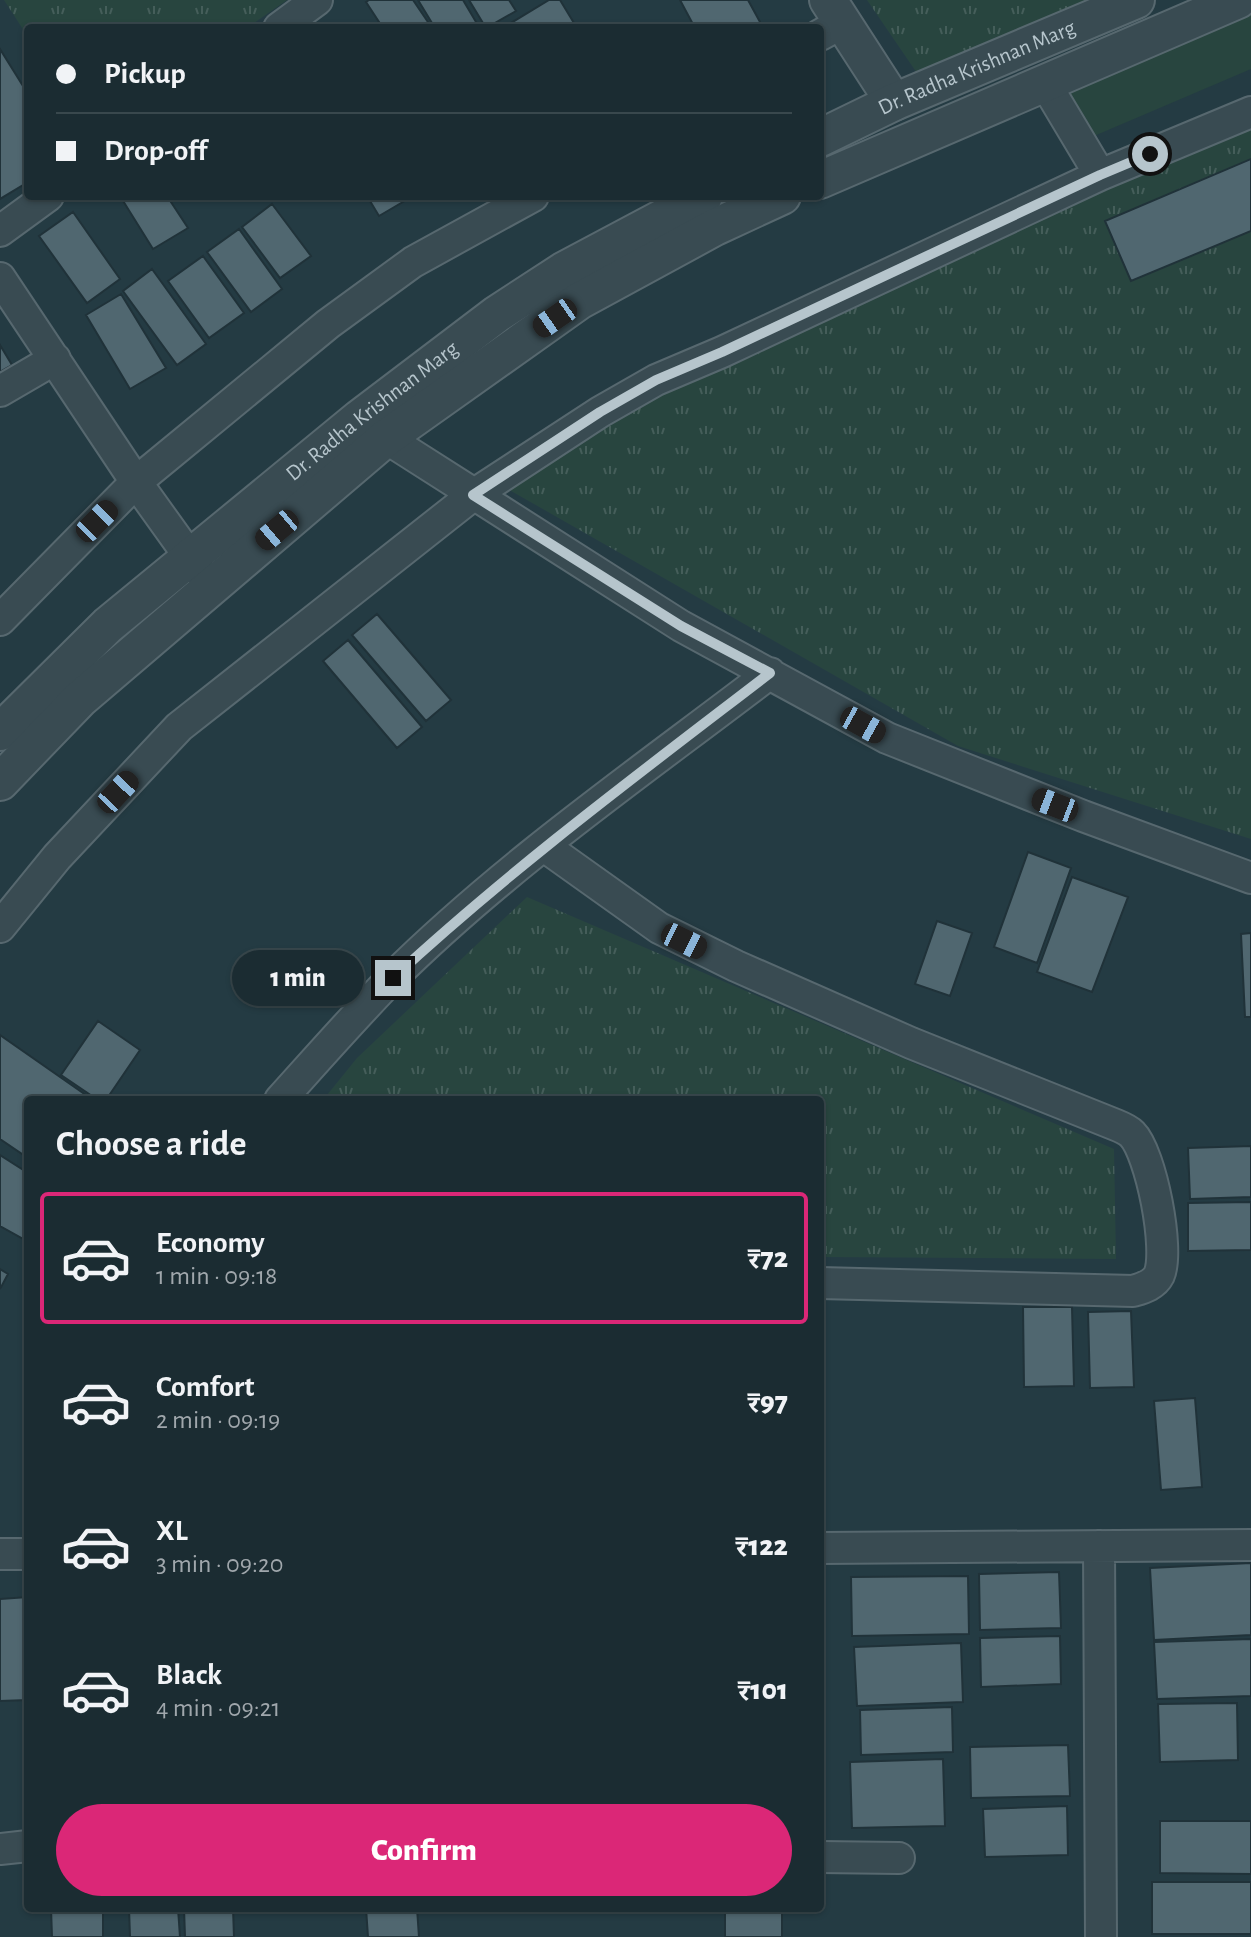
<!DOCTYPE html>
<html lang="en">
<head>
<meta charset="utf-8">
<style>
  :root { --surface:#1b2c32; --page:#24343a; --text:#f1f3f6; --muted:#a0a7ac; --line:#39484d; --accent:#db2777 }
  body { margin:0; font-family:"Alegreya Sans",sans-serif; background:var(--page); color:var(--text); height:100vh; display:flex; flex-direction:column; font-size:30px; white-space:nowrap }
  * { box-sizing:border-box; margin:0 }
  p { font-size:26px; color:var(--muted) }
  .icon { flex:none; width:44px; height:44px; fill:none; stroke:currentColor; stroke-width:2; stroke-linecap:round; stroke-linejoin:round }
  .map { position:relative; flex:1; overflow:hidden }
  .panel { position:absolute; left:24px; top:1096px; width:800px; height:816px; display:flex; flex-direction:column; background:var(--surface); border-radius:8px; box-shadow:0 2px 6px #0004,0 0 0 2px var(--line) }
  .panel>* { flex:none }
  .top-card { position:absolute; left:24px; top:24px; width:800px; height:176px; border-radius:8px; box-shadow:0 2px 6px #0004,0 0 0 2px var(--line); display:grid; align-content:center; height:176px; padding:0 32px; background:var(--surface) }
  .end { position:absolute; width:36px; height:36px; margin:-18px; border:10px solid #b6c5cc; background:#111; box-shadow:0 0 0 4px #111 }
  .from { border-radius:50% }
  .bubble { position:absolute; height:56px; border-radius:28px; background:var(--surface); box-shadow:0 2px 6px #0004,0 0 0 2px var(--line); font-size:26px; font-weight:800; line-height:56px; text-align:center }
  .car { position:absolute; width:24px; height:48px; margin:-24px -12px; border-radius:10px; box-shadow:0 0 6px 2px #0007; background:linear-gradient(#222 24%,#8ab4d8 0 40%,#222 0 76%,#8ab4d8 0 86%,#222 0) }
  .top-card b { display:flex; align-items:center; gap:28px; height:76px; font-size:30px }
  .top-card b+b { border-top:2px solid var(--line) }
  .top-card i { width:20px; height:20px; background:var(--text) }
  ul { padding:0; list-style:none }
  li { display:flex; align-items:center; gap:24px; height:132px; margin:0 16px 12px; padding:0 16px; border:4px solid transparent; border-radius:8px }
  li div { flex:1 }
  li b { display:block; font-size:30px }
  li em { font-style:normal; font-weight:800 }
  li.current { border-color:var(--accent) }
  li>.icon { width:72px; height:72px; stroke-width:1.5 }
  h2 { padding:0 32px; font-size:36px; line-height:96px }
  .button { display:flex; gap:16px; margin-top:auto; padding:16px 32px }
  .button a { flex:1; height:92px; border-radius:48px; background:var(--accent); color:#fff; font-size:32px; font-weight:800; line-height:92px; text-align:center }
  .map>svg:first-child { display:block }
  .grass { fill:url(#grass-tufts) }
  .garden { fill:#28453f }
  .building { fill:#506770; stroke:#203239; stroke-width:2 }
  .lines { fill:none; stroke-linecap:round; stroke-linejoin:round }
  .minor-casing { stroke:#57686f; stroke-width:34 }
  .tertiary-casing { stroke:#57686f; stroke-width:40 }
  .minor { stroke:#394b52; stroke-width:30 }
  .tertiary { stroke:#394b52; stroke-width:36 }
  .route { stroke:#b6c5cc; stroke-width:10 }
  .labels { text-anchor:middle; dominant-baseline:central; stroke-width:6; stroke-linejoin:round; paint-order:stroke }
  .street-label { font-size:22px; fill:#b6c5cc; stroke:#1e3037 }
</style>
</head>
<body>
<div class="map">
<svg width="1251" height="1937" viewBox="0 0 1251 1937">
  <defs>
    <pattern id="grass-tufts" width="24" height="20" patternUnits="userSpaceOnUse" patternTransform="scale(2)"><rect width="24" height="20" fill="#28453f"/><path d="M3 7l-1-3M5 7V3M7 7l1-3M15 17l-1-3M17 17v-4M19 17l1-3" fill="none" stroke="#455e5a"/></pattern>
  </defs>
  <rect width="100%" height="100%" fill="#243b43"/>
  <path class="grass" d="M4,0H287L247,28H28V37Z
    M867,0H1100L919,76Z
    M1251,112V839L958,746L499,484L649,375Z
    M527,897L1114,1149L1116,1259L820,1257V1100H323L357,1058Z"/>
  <path class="garden" d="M1251,0V69L1087,139L1051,71Z"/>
  <path class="building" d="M369,0H413L432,28H383L366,2Z
    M418,0H463L479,27L435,28Z
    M469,0H509L516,11L486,28Z
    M549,0H560L577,28H507L506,26Z
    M680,0H748L760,22L750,28H695Z
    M0,49L28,94V182L0,199Z
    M1251,159V231L1131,281L1105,221Z
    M120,196H167L188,228L153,249Z
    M367,196H413L379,216Z
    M272,204L311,256L280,278L242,227Z
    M73,212L120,279L87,303L39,236Z
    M239,229L282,289L251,312L207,252Z
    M203,256L244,313L209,338L168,281Z
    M152,269L206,344L177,365L123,291Z
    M121,294L166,368L130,389L86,315Z
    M0,345L12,365L0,372Z
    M377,614L451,700L426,721L352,635Z
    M348,640L422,727L397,748L323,661Z
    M1028,852L1071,868L1037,963L994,947Z
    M1072,877L1128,897L1092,992L1037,972Z
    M937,921L972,933L950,996L915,984Z
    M1251,933V1017H1245L1241,934Z
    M98,1021L140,1050L106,1100H98L61,1075Z
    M0,1035L93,1100H28V1158L0,1139Z
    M1251,1146V1197L1190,1199L1188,1148Z
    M0,1155L28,1173L27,1241L0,1226Z
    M1251,1202V1250L1188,1251V1203Z
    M0,1269L8,1274L0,1289Z
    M1023,1307H1072L1074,1386L1024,1387Z
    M1131,1311L1134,1387L1090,1388L1088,1312Z
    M1195,1398L1202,1487L1161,1490L1154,1401Z
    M1251,1563V1635L1154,1640L1150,1568Z
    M1059,1572L1061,1628L980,1630L979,1574Z
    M968,1576L969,1634L852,1636L851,1577Z
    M28,1597V1700L0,1701V1599Z
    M1060,1636L1061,1684L981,1687L980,1638Z
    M1251,1639V1696L1157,1699L1154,1642Z
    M961,1643L963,1702L857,1706L854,1647Z
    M1237,1703L1238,1760L1160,1762L1158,1704Z
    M952,1707L953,1752L861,1755L860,1710Z
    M1068,1745L1070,1796L971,1798L970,1747Z
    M943,1759L945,1826L852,1828L850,1762Z
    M1067,1806L1068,1855L985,1857L983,1809Z
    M1160,1821H1251V1874L1160,1873Z
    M1152,1882H1251V1934H1152Z
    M51,1908H103V1937H52Z
    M129,1908H178L180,1937H130Z
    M184,1908H233L234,1937H185Z
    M366,1908H417L419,1937H368Z
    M725,1908H782V1937H725Z"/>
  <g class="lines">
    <g class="minor-casing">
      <path id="minor" d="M279,28L317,0
        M820,35L842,23
        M1045,83L1100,175
        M0,231L48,196
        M0,278L136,482L202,574
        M0,391L55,359
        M386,438L681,626L887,738L1083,816L1251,878
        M0,620L136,482L328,324L413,262L533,196
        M544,846L659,928L736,966L911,1043L1116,1125C1121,1127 1128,1130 1132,1134C1151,1153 1170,1250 1159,1275C1154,1285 1143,1288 1133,1291L820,1283
        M0,927L57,857L179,727L473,495L600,412L656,380L722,352L1100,175L1251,112
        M280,1100C317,1059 353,1018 391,979C506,865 642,771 770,673
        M1099,1546L1101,1937
        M820,1548L1251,1545
        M0,1554H28
        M0,1849L28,1846
        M820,1857L899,1858"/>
    </g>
    <g class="tertiary-casing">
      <g id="tertiary">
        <path d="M828,0L894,102"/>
        <path id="s1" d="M820,138L894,102L1136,0"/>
        <path d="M820,180L1238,0"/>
        <path id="s2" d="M0,732L108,625L360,418L497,314L563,271L704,196"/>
        <path d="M0,782L80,699L386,438L579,301L715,227L782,196"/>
      </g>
    </g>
    <use href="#minor" class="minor"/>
    <use href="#tertiary" class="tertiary"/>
  </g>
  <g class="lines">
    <path class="route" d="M393,978C512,868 641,772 770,673L681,626L473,495L600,412L656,380L722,352L1100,175L1150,154"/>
  </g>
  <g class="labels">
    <g class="street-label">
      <text stroke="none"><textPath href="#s1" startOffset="172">Dr. Radha Krishnan Marg</textPath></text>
      <text stroke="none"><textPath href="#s2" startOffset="492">Dr. Radha Krishnan Marg</textPath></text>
    </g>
  </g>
</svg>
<i class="end from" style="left:1150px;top:154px"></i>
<i class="end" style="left:393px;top:978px"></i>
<div class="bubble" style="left:232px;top:950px;width:132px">1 min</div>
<i class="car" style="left:555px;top:318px;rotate:235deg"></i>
<i class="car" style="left:97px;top:521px;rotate:45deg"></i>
<i class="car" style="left:277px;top:530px;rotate:230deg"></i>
<i class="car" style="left:863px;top:725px;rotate:119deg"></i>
<i class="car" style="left:118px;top:792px;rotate:43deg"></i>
<i class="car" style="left:1055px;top:805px;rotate:291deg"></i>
<i class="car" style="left:684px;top:941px;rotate:116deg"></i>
<div class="top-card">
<b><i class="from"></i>Pickup</b>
<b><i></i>Drop-off</b>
</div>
<section class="panel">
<h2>Choose a ride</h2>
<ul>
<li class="current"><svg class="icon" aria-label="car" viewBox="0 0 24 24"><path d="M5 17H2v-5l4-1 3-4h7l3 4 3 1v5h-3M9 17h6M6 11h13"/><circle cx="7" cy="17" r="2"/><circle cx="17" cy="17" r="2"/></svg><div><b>Economy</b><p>1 min · 09:18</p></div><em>₹72</em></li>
<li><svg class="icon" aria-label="car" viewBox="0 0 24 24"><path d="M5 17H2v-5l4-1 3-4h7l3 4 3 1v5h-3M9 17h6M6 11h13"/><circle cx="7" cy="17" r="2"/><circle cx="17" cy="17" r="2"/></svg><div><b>Comfort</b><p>2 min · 09:19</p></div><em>₹97</em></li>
<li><svg class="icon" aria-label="car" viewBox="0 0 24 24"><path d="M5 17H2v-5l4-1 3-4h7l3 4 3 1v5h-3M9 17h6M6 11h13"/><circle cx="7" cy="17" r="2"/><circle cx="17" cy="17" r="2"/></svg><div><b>XL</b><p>3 min · 09:20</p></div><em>₹122</em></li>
<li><svg class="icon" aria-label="car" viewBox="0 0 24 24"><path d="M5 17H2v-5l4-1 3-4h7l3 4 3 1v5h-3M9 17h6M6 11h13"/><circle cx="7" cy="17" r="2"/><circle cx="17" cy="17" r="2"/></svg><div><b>Black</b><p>4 min · 09:21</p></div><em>₹101</em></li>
</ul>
<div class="button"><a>Confirm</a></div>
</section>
</div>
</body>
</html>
